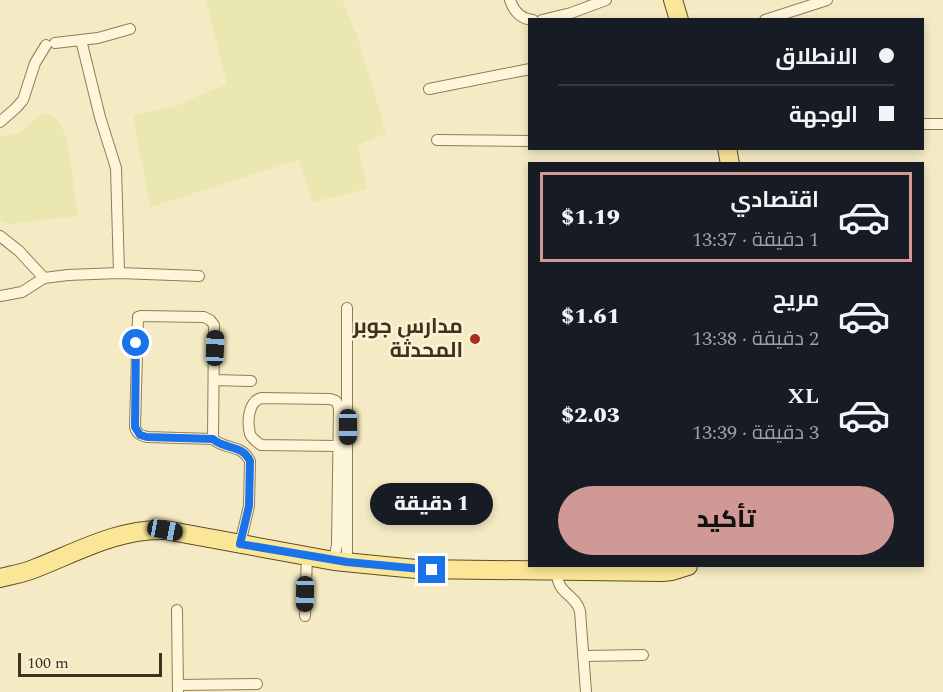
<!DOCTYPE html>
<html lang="ar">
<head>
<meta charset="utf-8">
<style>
  :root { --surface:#171b24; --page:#20242c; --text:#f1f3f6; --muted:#9ea1a6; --line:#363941; --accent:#d19995 }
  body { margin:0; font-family:Spectral,Cairo,serif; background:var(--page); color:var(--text); direction:rtl; height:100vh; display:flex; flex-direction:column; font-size:22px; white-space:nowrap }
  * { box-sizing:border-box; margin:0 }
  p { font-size:20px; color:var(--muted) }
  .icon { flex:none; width:33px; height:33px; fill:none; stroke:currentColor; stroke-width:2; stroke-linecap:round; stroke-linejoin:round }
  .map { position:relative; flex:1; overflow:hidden; direction:ltr }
  .panel { position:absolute; left:528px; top:162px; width:396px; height:405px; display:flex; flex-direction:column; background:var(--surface); border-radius:0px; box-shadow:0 3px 9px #0003; direction:rtl }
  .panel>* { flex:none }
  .top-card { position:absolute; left:528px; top:18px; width:396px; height:132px; border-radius:0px; box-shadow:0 3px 9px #0003; direction:rtl; display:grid; align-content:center; height:132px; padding:0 30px; background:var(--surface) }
  .scale { position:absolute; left:18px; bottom:15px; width:144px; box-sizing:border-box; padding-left:6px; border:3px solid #40311d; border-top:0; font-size:16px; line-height:21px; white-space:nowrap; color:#40311d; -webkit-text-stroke:4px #faf3d5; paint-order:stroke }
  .end { position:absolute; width:27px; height:27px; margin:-14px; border:8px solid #1a73e8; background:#fff; box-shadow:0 0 0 3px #fff }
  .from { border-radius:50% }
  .bubble { position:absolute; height:42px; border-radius:21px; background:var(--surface); box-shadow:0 3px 9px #0003; font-size:20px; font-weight:800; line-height:42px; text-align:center; direction:rtl }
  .car { position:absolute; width:18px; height:36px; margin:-18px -9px; border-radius:8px; box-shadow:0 0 4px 2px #0007; background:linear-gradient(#222 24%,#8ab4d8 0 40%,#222 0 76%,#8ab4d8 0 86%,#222 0) }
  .top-card b { display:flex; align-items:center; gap:21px; height:57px; font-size:22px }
  .top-card b+b { border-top:2px solid var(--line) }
  .top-card i { width:15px; height:15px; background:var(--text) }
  ul { padding:10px 0 0; list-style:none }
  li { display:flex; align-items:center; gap:18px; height:90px; margin:0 12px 9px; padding:0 18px; border:3px solid transparent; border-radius:0px }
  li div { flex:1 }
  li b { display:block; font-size:22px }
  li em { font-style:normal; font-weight:800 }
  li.active { border-color:var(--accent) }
  li>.icon { width:54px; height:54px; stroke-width:1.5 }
  .primary-button { display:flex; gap:12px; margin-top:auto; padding:12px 30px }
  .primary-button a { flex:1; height:69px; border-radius:36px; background:var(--accent); color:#111; font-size:24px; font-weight:800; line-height:69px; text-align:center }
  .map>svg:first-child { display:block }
  .farmland { fill:#ebe7b0 }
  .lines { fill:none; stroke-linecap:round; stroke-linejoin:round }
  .minor-casing { stroke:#927c57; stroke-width:12 }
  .primary-casing { stroke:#5f492c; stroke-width:20 }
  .minor { stroke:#fdf6d9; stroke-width:10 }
  .primary { stroke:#fbe698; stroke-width:18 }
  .route { stroke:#1a73e8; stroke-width:8 }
  .poi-dot { fill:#a92c1f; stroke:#faf3d5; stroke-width:2 }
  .labels { text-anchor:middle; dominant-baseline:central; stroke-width:5; stroke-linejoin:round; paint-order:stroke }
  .poi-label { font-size:21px; font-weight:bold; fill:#40311d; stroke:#faf3d5; text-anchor:end }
</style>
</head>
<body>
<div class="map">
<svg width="943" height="692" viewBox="0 0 943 692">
  <rect width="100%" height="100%" fill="#f4ebc4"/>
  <path class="farmland" d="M208,0H342L357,36L386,133L358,145L367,189L312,202L299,160L150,207L133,115L173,107L227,84L206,1Z
    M43,112L57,119L67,138L78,216L9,224L0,220V137L20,133Z"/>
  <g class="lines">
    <g class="minor-casing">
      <path id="minor" d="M510,0C514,12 521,19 533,20
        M542,20L571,13L606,0
        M765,20L827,0
        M81,40L100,117L116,168L119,273
        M55,43L98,38L130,29
        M429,89L530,69
        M0,122L16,108L23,100L35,63L46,45
        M922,124H943
        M437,140L530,141
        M0,236L19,251L44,278
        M0,296L22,292L44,278L68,275L119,273L199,276
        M347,308V562
        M214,380L251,381
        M213,439L214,325L210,320L204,317L141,316L138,317L135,427C137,434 140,435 147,437L213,439C225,450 242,444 250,461L249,506L240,544
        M334,561L337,545L339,407L336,401L330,399L261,398C248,402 247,422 250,434C252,439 257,442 261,445L337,446
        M557,572C557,595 575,593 580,611L586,692
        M177,610L178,692
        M305,616L307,555
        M583,656L643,655
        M178,685L257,684"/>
    </g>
    <g class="primary-casing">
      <path id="primary" d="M673,0L679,20
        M727,148L730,164
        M0,578C12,575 25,573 36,568C77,552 120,528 165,530L334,561L416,569L662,572L672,571L688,566"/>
    </g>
    <use href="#minor" class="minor"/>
    <use href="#primary" class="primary"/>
  </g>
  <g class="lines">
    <path class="route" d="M136,343L135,427L140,435L147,437L213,439C225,450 242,444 250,461L249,506L240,544L347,562L432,570"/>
  </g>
  <circle class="poi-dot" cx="475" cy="339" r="6"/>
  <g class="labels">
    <g class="poi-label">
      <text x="463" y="327">مدارس جوبر<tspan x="463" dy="24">المحدثة</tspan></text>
    </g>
  </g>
</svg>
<div class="scale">100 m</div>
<i class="end from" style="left:136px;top:343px"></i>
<i class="end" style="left:432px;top:570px"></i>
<div class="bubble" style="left:370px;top:483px;width:123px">1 دقيقة</div>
<i class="car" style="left:215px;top:348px;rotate:2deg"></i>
<i class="car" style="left:348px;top:427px;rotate:180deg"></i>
<i class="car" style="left:165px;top:530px;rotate:101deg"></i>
<i class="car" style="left:305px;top:594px;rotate:181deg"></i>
<div class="top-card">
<b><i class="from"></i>الانطلاق</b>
<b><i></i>الوجهة</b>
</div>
<section class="panel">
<ul>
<li class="active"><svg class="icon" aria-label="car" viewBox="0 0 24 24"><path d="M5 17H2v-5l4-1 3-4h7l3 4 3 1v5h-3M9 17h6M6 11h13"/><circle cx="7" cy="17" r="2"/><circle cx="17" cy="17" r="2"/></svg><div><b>اقتصادي</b><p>1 دقيقة · 13:37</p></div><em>$1.19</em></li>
<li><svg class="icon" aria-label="car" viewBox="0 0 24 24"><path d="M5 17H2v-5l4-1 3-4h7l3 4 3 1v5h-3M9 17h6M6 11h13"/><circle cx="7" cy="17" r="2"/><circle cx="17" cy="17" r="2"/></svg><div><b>مريح</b><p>2 دقيقة · 13:38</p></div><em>$1.61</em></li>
<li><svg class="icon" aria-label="car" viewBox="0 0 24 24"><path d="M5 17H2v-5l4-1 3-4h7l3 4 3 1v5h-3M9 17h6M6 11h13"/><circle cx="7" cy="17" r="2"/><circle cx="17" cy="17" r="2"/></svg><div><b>XL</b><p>3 دقيقة · 13:39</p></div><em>$2.03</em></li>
</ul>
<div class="primary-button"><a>تأكيد</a></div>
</section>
</div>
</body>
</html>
